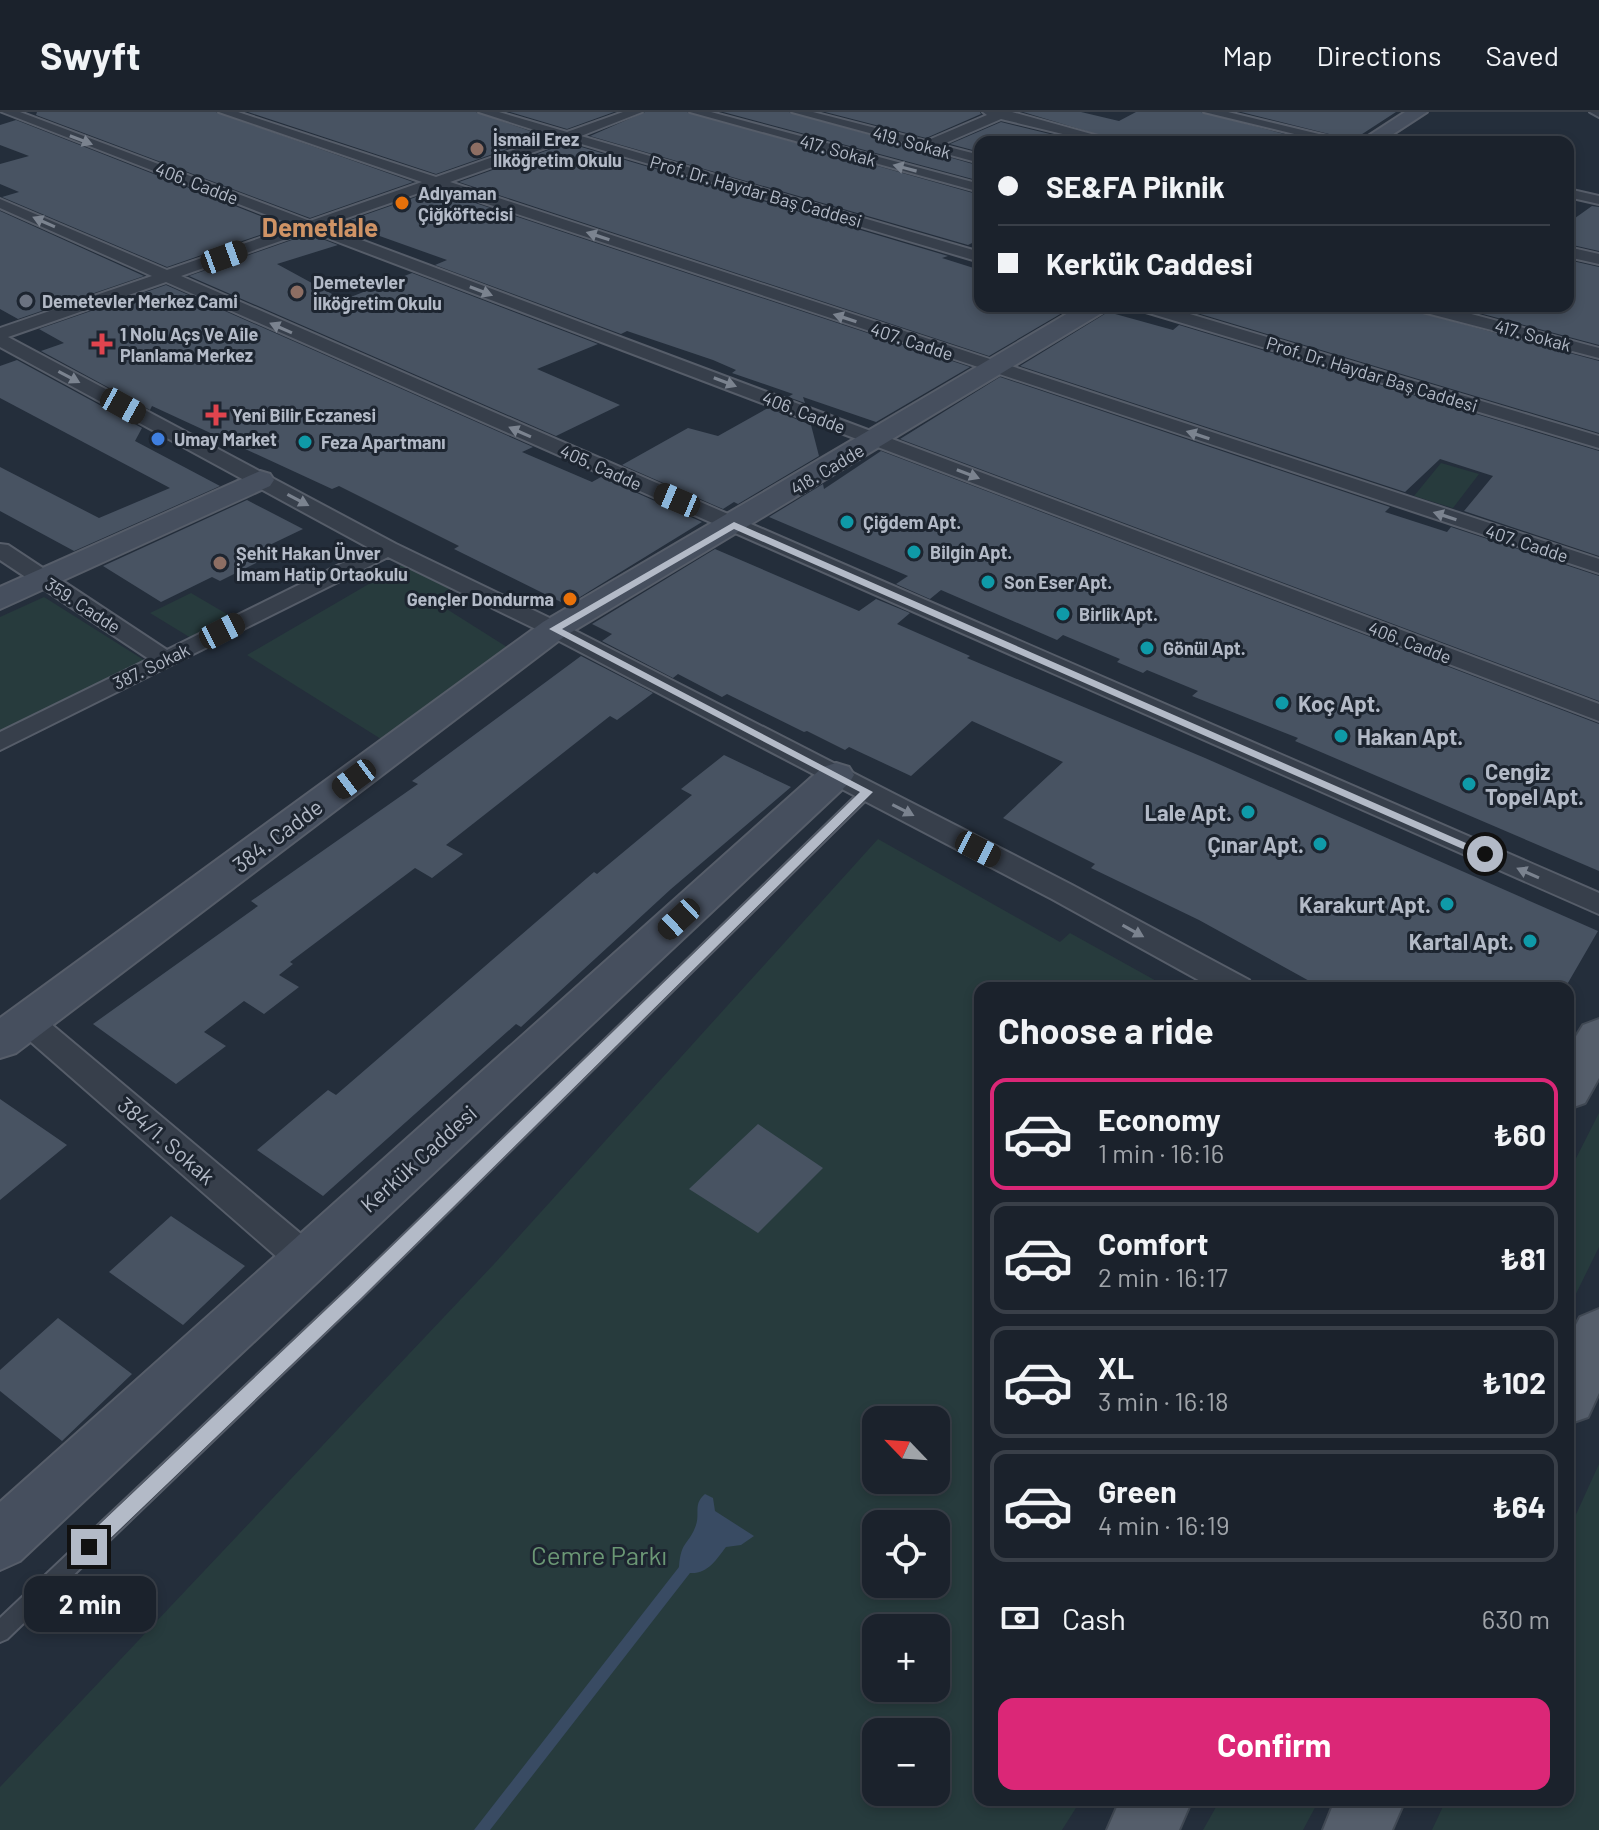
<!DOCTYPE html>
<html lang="en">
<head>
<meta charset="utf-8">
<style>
  :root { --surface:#1b222c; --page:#282f38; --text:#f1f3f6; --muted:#a0a4a9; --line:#393f48; --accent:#db2777 }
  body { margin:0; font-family:Barlow,sans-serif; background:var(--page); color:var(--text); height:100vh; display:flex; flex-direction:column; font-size:30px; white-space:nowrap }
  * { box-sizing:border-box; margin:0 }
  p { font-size:26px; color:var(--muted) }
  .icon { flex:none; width:44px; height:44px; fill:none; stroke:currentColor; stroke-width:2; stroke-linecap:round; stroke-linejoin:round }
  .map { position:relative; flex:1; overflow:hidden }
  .drawer { position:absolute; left:974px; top:870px; width:600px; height:824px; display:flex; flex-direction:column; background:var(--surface); border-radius:16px; box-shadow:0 4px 12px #0003,0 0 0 2px var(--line) }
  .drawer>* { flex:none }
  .banner { position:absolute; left:974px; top:24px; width:600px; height:176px; border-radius:16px; box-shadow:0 4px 12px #0003,0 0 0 2px var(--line); display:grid; align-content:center; height:176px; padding:0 24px; background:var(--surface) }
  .needle { width:52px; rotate:295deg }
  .controls { position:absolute; left:862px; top:1294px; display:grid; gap:16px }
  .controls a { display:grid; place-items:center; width:88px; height:88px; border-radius:16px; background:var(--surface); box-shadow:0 4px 12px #0003,0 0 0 2px var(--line); font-size:40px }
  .end { position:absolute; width:36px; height:36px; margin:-18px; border:10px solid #b3bac7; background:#111; box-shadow:0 0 0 4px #111 }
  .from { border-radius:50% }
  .bubble { position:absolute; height:56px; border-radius:16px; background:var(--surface); box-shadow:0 4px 12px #0003,0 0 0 2px var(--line); font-size:26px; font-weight:700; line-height:56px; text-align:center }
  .car { position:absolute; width:24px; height:48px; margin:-24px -12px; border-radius:10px; box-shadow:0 0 6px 2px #0007; background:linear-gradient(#222 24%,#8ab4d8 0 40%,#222 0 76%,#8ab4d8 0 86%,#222 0) }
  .banner b { display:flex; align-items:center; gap:28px; height:76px; font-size:30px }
  .banner b+b { border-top:2px solid var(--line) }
  .banner i { width:20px; height:20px; background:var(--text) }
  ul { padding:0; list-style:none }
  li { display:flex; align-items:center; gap:24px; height:112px; margin:0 16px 12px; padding:0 8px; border:4px solid var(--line); border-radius:16px }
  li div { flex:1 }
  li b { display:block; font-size:30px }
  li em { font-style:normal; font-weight:700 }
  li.active { border-color:var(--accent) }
  li>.icon { width:72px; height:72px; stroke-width:1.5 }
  h2 { padding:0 24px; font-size:36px; line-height:96px }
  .pay { display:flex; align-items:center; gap:20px; height:88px; padding:0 24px; font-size:30px }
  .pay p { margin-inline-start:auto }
  .cta { display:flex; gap:16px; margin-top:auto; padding:16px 24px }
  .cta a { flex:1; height:92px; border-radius:16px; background:var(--accent); color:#fff; font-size:32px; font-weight:700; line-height:92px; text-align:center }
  header { display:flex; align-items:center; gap:48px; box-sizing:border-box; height:112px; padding:0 40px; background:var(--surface); border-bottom:2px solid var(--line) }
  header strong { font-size:38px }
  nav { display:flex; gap:44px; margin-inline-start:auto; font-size:28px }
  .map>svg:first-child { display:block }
  .green { fill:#273b3d; fill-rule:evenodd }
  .water { fill:#394b63 }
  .building { fill:#485362 }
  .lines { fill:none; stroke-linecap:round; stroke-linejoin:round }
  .lane-casing { stroke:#565d69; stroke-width:4 }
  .street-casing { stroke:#565d69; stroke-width:4 }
  .secondary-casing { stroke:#565d69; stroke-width:4 }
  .primary-casing { stroke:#414954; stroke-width:4 }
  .lane { fill:#373f4b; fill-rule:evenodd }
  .street { fill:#373f4b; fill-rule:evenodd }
  .secondary { fill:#464f5e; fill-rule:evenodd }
  .primary { fill:#555e6b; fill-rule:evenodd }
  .oneway { fill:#7b838f }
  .route { fill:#b3bac7 }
  .education-dot { fill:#8d6e63; stroke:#1d2530; stroke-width:3 }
  .food-dot { fill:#e8710a; stroke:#1d2530; stroke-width:3 }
  .worship-dot { fill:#6b7280; stroke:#1d2530; stroke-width:3 }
  .health-dot { fill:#e0444e; stroke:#1d2530; stroke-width:3 }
  .shop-dot { fill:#3f7fe0; stroke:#1d2530; stroke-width:3 }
  .culture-dot { fill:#0f9aa8; stroke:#1d2530; stroke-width:3 }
  .labels { text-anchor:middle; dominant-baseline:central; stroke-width:6; stroke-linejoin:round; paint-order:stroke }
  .far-poi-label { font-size:18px; font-weight:bold; fill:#b3bac7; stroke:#1d2530; text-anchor:start }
  .far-street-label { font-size:18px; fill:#b3bac7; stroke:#1d2530 }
  .poi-label { font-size:22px; font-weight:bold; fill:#b3bac7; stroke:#1d2530; text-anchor:end }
  .street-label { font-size:22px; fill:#b3bac7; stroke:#1d2530 }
  .far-district-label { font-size:26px; font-weight:bold; fill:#cf9365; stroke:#1d2530 }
  .near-park-label { font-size:26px; fill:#6b9775; stroke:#1d2530 }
</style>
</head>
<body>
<header>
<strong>Swyft</strong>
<nav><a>Map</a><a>Directions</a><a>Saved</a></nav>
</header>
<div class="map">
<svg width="1599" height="1718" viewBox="0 0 1599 1718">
  <rect width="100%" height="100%" fill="#242e3b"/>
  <path class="green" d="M1441,351L1479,362L1453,396L1414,384Z
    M403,452L451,475L434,489L510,537L381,627L247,543Z
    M191,481L232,505L191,526L150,501Z
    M44,485L147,550L0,622V505Z
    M878,727L1060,830L1070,821L1169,876H980V1688H1081L1062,1718H0V1675L495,1151ZM876,1308H936V1368H876ZM876,1412H936V1472H876ZM876,1516H936V1576H876ZM876,1620H936V1680H876Z
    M1599,1001V1135L1568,1198V1062Z
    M1599,1352V1718H1432L1446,1688H1568V1420Z
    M1220,1688H1319L1303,1718H1203Z"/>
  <path class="water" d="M705,1382L713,1386L715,1399L754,1424L741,1433L726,1435C716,1448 708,1462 690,1461L490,1718H474L679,1455C681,1428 689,1433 696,1413C700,1401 693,1392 705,1382Z"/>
  <path class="building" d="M37,0H216L413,70L310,106L36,3Z
    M248,0H476L544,24L436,62Z
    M510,0H614L567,17Z
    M645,0H687L980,83V127L968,133L590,24Z
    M723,0H789L980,54V69Z
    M825,0H980L981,2L926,26Z
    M1023,0H1081L1119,9L1136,0H1201L1314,30H1123Z
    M1241,0H1396L1353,28Z
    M16,8L286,114L167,155L2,85L19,80L0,72V52L29,44L0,33V13Z
    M1001,10L1083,30H980V40L950,32Z
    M568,31L948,144L942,146L980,158V194H1074L989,244L459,70Z
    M436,78L970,255L876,310L803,285L805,291L788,285L793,282L732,261L736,258L713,248L627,219L621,222L435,153L447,148L374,122L363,126L333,114Z
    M1592,94L1599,95V139L1568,132V111Z
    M0,99L144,164L18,207L0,197Z
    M309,122L338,133L277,152L343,188L412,161L598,232L537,257L620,293L556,324L189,164Z
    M1568,148L1599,155V233L1464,197L1468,194H1568Z
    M166,173L533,335L522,340L592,370L601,365L702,410L567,493L454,437L459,434L339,374L332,377L152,294L150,298L41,239L64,231L39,217Z
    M1208,194H1396L1599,249V321L1197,201Z
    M1108,200L1173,218L1179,213L1599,339V444L1464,399L1493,364L1440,347L1405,380L1020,254Z
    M17,248L142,316L135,329L220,374L74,439L0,399V355L99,406L170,376L0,286V254Z
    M1000,265L1390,395L1385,400L1447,420L1451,415L1599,464V589L900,327Z
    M768,296L811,313L819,344L738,392L734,390L723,397L622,353L688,316L718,324Z
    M881,339L1599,612V759L1295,629L1298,626L1192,584L1198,579L1147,558L1143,561L1117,550L1120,547L1063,523L1057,528L941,478L930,487L896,472L908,464L769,405L823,372L824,377Z
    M247,388L303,417L255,440L266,446L220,469L212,465L161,490L103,454Z
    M715,437L859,499L876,487L910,501L897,512L970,544L967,546L1205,646L1598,819L1565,876H1322L1199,808L1091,756L1095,752L1003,706L1063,650L972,609L911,664L849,635L845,638L807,619L804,620L727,582L722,585L678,562L673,566L602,529L612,522L592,512Z
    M581,544L653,581L617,608L610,604L446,733L463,742L432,766L415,756L290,850L293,852L279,863L299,875L264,902L244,889L204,920L226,934L176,972L93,912L258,794L251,789L418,672L412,669Z
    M724,643L791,675L671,777L521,915L516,912L323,1084L257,1038L328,978L336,983L594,760L597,762L692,683L681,677Z
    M0,987L67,1033L0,1088Z
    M758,1012L823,1056L758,1121L689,1077Z
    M171,1104L245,1154L183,1213L109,1160Z
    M58,1206L132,1262L62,1329L0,1279V1258Z"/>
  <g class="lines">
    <g class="lane-casing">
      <path id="lane" d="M867,676L873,680L871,683L360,1187L7,1527L0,1530V1506L348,1177L863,677Z"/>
    </g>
    <g class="street-casing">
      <path id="street" d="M2,0H20L310,109L422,70L219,0H238L436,65L553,24L479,0H499L567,20L623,0H642L581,24L980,140V150L568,28L450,70L1599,447V461L436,75L324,114L1599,592V609L309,119L181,164L1599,781V802L166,170L8,225L396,432L562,512L1072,773L1249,868L1253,876H1213L1052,787L546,522L388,445L0,638V620L149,547L0,448V432L8,433L167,538L371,437L0,235V216L152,164L0,96V87L167,158L295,114Z
        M690,0H711L980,72V80Z
        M792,0H813L926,29L987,3L983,0H1012L1120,30H1096L1001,7L941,33L980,43V51Z
        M1204,0H1228L1352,30H1327Z
        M1590,0H1599V5Z
        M1568,77L1599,84V92L1568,85Z
        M1568,135L1599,142V152L1568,145Z
        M1137,194H1163L1599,324V336L1139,198Z
        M1413,194H1441L1599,236V246L1415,198Z
        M27,897L38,901L319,1137L324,1148L319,1159L306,1164L293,1159L16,917L12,909L16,901Z"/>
    </g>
    <g class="secondary-casing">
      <path id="secondary" d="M1405,0H1427L1381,30H1359Z
        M1080,194H1109L1105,199L565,524L16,941L0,946V906L543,510Z
        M260,359L270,362L274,368L270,374L0,497V475Z
        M836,651L849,655L854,663L849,671L20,1449L0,1458V1390L823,655Z"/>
    </g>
    <g class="primary-casing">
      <path id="primary" d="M1599,907V966L1585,991L1568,997V937L1583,913Z
        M1599,1197V1281L1588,1305L1568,1312V1228L1580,1205Z
        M1120,1688H1192L1179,1718H1107Z
        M1335,1688H1405L1392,1718H1323Z"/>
    </g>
    <use href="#lane" class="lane"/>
    <use href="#street" class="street"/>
    <use href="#secondary" class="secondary"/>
    <use href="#primary" class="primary"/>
  </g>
  <defs><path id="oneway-solid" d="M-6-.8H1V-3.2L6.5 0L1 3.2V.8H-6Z" transform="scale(2)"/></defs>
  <g class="oneway">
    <use href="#oneway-solid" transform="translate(81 28) rotate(21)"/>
    <use href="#oneway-solid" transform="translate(905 56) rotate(-165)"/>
    <use href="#oneway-solid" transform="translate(44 110) rotate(-156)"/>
    <use href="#oneway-solid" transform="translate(598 124) rotate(-162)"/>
    <use href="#oneway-solid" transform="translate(481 179) rotate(21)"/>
    <use href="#oneway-solid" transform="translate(845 206) rotate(-162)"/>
    <use href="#oneway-solid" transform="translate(281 216) rotate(-156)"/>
    <use href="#oneway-solid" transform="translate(69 265) rotate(28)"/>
    <use href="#oneway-solid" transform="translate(725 270) rotate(21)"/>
    <use href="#oneway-solid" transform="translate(520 320) rotate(-156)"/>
    <use href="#oneway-solid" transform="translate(1198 323) rotate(-162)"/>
    <use href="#oneway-solid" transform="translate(968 362) rotate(21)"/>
    <use href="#oneway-solid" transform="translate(298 388) rotate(28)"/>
    <use href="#oneway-solid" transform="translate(1445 404) rotate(-162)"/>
    <use href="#oneway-solid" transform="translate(903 698) rotate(27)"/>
    <use href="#oneway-solid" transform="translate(1528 761) rotate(-156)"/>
    <use href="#oneway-solid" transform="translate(1133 819) rotate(29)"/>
  </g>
  <path class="route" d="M734,410L1491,742L1481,745L734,417L562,517L873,680L360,1187L95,1441L89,1444L82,1441L80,1435L82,1429L348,1177L860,680L549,517Z"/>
  <g class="education-dot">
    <circle cx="477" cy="37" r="8"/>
    <circle cx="297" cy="180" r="8"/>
    <circle cx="220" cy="451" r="8"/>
  </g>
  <g class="food-dot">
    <circle cx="402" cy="91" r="8"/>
    <circle cx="570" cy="487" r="8"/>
  </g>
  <circle class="worship-dot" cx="26" cy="189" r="8"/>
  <g class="health-dot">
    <path d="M98 220h8v8h8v8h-8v8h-8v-8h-8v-8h8z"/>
    <path d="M212 291h8v8h8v8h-8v8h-8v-8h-8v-8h8z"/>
  </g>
  <circle class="shop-dot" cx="158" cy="327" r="8"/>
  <g class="culture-dot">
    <circle cx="305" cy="330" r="8"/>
    <circle cx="847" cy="410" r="8"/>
    <circle cx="914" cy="440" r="8"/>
    <circle cx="988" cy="470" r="8"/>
    <circle cx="1063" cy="502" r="8"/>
    <circle cx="1147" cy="536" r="8"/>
    <circle cx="1282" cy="591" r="8"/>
    <circle cx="1341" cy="624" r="8"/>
    <circle cx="1469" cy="672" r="8"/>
    <circle cx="1248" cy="700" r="8"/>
    <circle cx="1320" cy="732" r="8"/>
    <circle cx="1447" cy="792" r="8"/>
    <circle cx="1530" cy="829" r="8"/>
  </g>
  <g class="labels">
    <g class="far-poi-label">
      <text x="493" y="27">İsmail Erez<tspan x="493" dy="21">İlköğretim Okulu</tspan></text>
      <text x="418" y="81">Adıyaman<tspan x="418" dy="21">Çiğköftecisi</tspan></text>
      <text x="313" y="170">Demetevler<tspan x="313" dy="21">İlköğretim Okulu</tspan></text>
      <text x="42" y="189">Demetevler Merkez Cami</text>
      <text x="120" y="222">1 Nolu Açs Ve Aile<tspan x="120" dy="21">Planlama Merkez</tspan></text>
      <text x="232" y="303">Yeni Bilir Eczanesi</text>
      <text x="174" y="327">Umay Market</text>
      <text x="321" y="330">Feza Apartmanı</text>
      <text x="863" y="410">Çiğdem Apt.</text>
      <text x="930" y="440">Bilgin Apt.</text>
      <text x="236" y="441">Şehit Hakan Ünver<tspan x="236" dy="21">İmam Hatip Ortaokulu</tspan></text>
      <text x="1004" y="470">Son Eser Apt.</text>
      <text x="554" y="487" text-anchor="end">Gençler Dondurma</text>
      <text x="1079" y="502">Birlik Apt.</text>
      <text x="1163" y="536">Gönül Apt.</text>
    </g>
    <g class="far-street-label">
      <text transform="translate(912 30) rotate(15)">419. Sokak</text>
      <text transform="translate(838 38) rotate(15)">417. Sokak</text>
      <text transform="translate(197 71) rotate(21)">406. Cadde</text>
      <text transform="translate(756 79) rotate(16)">Prof. Dr. Haydar Baş Caddesi</text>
      <text transform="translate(1533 223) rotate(15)">417. Sokak</text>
      <text transform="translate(912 229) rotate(18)">407. Cadde</text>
      <text transform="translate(1372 262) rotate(17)">Prof. Dr. Haydar Baş Caddesi</text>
      <text transform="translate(804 300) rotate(21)">406. Cadde</text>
      <text transform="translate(601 355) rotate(24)">405. Cadde</text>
      <text transform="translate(827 357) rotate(-31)">418. Cadde</text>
      <text transform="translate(1527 431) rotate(18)">407. Cadde</text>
      <text transform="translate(83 493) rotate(33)">359. Cadde</text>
      <text transform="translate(1410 530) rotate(21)">406. Cadde</text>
      <text transform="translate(151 554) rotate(-26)">387. Sokak</text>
    </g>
    <g class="poi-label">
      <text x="1298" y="591" text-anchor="start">Koç Apt.</text>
      <text x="1357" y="624" text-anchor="start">Hakan Apt.</text>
      <text x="1485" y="659" text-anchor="start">Cengiz<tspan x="1485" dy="25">Topel Apt.</tspan></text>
      <text x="1232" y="700">Lale Apt.</text>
      <text x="1304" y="732">Çınar Apt.</text>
      <text x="1431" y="792">Karakurt Apt.</text>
      <text x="1514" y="829">Kartal Apt.</text>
    </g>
    <g class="street-label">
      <text transform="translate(277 723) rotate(-37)">384. Cadde</text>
      <text transform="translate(167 1028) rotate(41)">384/1. Sokak</text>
      <text transform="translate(418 1046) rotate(-42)">Kerkük Caddesi</text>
    </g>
    <g class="far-district-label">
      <text x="320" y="114">Demetlale</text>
    </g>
    <g class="near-park-label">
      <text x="599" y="1442">Cemre Parkı</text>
    </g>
  </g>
</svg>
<div class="controls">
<a><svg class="needle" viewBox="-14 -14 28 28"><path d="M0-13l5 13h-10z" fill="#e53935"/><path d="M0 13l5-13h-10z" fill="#a0a4a9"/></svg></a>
<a><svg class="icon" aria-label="locate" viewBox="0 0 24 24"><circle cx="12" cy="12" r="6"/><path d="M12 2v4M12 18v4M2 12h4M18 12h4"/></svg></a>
<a>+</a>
<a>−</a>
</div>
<i class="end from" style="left:1485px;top:742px"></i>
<i class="end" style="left:89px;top:1435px"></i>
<div class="bubble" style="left:24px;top:1464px;width:132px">2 min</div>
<i class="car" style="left:224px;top:145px;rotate:70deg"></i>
<i class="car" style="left:123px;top:294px;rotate:119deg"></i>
<i class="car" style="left:677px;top:388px;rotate:293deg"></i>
<i class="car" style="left:222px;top:519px;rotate:63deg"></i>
<i class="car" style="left:354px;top:667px;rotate:233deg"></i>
<i class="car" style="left:978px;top:737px;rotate:117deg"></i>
<i class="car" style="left:679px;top:807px;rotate:227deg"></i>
<div class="banner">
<b><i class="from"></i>SE&amp;FA Piknik</b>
<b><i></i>Kerkük Caddesi</b>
</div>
<section class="drawer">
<h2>Choose a ride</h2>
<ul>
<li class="active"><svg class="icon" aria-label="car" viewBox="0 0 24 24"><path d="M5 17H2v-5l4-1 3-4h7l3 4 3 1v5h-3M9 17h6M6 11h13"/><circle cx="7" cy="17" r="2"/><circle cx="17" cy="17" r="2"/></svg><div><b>Economy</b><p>1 min · 16:16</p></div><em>₺60</em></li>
<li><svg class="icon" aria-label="car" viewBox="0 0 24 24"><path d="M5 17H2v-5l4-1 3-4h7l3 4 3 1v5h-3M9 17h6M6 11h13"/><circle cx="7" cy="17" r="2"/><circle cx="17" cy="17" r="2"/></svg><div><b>Comfort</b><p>2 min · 16:17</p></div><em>₺81</em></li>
<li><svg class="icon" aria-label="car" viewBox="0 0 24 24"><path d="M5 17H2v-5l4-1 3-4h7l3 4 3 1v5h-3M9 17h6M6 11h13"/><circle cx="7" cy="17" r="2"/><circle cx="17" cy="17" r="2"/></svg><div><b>XL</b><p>3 min · 16:18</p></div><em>₺102</em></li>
<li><svg class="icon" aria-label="car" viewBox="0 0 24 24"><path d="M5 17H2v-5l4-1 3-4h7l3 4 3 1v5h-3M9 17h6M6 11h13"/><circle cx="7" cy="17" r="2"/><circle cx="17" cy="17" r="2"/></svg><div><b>Green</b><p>4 min · 16:19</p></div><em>₺64</em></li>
</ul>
<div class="pay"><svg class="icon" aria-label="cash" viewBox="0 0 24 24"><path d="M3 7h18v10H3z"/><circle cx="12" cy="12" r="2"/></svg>Cash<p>630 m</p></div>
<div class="cta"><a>Confirm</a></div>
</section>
</div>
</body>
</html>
